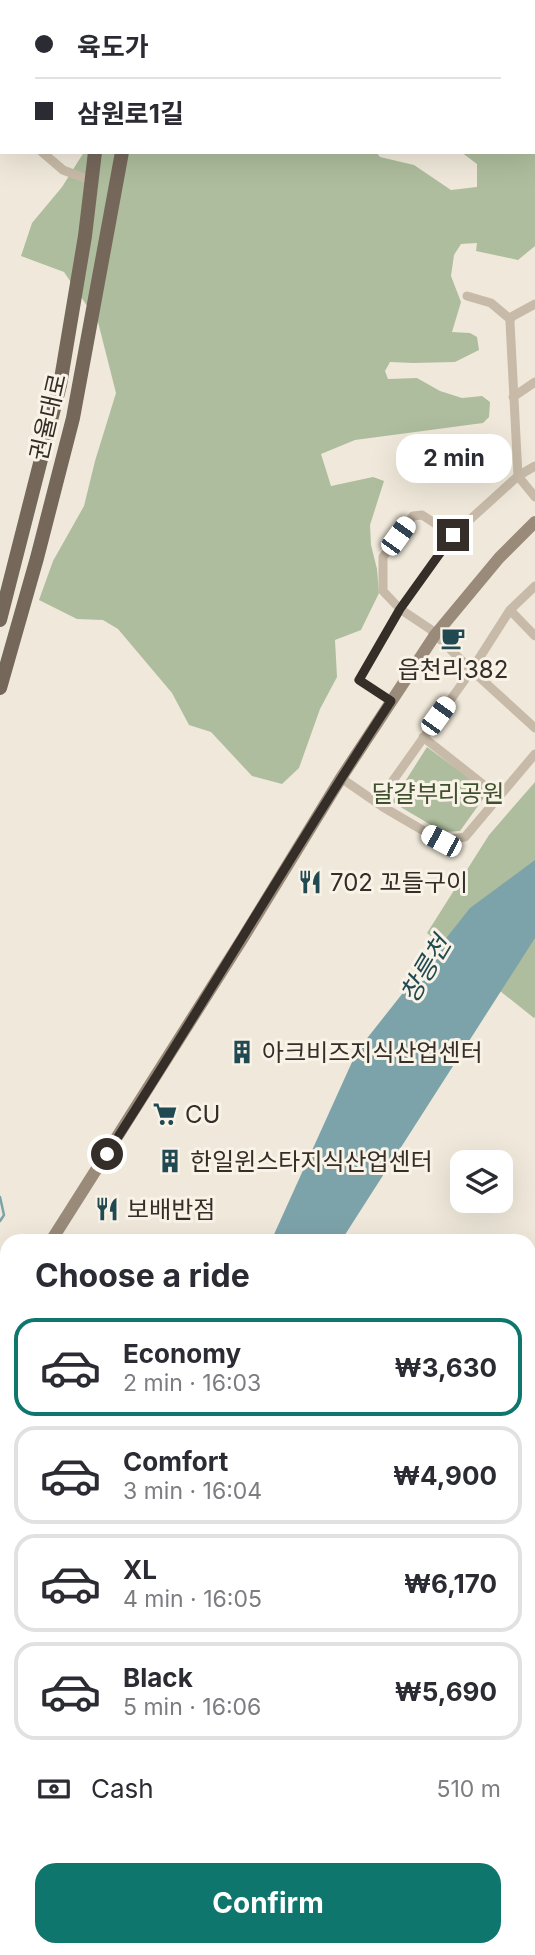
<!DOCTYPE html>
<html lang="en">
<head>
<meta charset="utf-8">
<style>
  :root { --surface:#fff; --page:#f7f7f7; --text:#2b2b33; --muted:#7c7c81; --line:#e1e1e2; --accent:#0f766e }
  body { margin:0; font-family:Inter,"Noto Sans KR",sans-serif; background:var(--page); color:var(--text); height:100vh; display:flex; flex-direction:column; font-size:26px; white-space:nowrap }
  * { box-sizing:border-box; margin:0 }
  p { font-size:23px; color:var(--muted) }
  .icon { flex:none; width:38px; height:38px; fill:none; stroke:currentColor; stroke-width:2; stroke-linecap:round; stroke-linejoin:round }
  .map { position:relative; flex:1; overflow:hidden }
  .sheet { position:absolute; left:0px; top:1234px; width:536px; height:723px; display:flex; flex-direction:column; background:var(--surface); border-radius:21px 21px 0 0; box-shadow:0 7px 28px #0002 }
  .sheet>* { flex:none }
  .top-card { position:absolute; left:0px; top:0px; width:536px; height:154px; box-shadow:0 7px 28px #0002; display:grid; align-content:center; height:154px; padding:0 35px; background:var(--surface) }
  .fabs { position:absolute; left:450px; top:1150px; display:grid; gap:14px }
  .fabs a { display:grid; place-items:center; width:63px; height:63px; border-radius:14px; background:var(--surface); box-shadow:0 7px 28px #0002; font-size:35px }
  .end { position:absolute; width:32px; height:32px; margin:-16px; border:9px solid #342d28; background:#fff; box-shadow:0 0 0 4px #fff }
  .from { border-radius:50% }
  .bubble { position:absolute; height:49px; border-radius:21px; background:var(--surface); box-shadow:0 7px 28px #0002; font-size:23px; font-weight:700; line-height:49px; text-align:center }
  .car { position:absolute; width:21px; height:42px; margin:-21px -10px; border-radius:9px; box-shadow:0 0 5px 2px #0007; background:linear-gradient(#fff 24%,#345 0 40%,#fff 0 76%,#345 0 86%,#fff 0) }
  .top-card b { display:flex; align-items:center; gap:24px; height:66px; font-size:26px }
  .top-card b+b { border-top:2px solid var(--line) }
  .top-card i { width:18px; height:18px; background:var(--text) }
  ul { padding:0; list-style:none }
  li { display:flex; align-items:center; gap:21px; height:98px; margin:0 14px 10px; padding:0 21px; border:4px solid var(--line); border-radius:21px }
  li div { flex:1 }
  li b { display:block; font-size:26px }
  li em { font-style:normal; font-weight:700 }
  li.current { border-color:var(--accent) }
  li>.icon { width:63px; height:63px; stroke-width:1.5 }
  h2 { padding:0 35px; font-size:32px; line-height:84px }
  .pay { display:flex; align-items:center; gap:18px; height:77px; padding:0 35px; font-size:26px }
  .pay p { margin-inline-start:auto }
  .primary-button { display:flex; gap:14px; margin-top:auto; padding:14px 35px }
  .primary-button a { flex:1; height:80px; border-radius:21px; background:var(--accent); color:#fff; font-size:28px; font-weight:700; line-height:80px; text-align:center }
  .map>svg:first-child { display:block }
  .green { fill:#aebd9d }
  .water { fill:#7da3aa }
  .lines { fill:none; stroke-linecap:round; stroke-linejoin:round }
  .stream { stroke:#7da3aa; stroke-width:2.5 }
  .minor { stroke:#c7baa8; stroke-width:9 }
  .secondary { stroke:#9a8a7a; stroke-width:12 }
  .primary { stroke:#75675a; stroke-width:14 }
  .route { stroke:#342d28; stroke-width:9 }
  .labels { text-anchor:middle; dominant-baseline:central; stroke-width:6; stroke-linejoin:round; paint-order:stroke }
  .street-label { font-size:24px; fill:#342d28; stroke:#f8f2e7 }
  .poi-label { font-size:24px; fill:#342d28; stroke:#f8f2e7; text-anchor:start }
  .park-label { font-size:24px; fill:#3f502e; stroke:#f8f2e7 }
  .water-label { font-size:26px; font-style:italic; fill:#214952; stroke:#f8f2e7 }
</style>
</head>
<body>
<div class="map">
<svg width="535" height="1955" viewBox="0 0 535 1955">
  <rect width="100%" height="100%" fill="#f0e9db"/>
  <path class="green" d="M334,0H533L532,2H333Z
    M535,66V246L518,260L476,251L477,243L461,244L454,255L451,276L461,302L452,332L470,333L477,337L479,350L455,362L413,363L390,362L385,371L388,379L417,378L440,391L462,398L482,396L490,402L489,417L483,423L355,440L321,454L331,486L373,477L384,481L370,525L371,545L377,569L379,593L361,630L335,640L337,677L320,709L299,768L282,784L252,776L211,732L189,725L172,693L118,629L103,620L77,619L39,600L53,561L84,506L95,461L116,393L98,322L64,272L21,256L32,223L62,187L84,152H376L380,157L414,165L451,190L477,187V164L461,152H534Z
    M427,747L488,792L460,831L443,832L392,802Z
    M535,782V1017L534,1018L427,933L489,835Z"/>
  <path class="water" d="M535,860V938L341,1241H271L357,1051L470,908Z
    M7,1691V1802L0,1813V1702Z"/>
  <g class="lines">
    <path class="stream" d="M0,1197L4,1215L0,1221
      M0,1402L7,1411
      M528,1812L535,1798
      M444,1955L447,1950"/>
    <path class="minor" d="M74,2H77
      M299,2L300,0
      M0,24H2
      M42,152L63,170L92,181
      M467,296L491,303L510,319
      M535,304L513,316L510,319V322L518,476L535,497
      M513,397L535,382
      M453,535L422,515L413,516L383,557V591L400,609L430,629L467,666L535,728
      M510,610L535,636
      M391,701L359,680L400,609L453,535L518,476L535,466
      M423,737L499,797
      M341,778L383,807L441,841L465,837L535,754
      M377,803L471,671L510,610L535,586
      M528,1382L535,1376"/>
    <path class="secondary" d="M51,1241L243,938L341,778L435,635L499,558L535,522
      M0,1325L7,1313"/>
    <path class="primary" d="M110,2V0
      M137,2V0
      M0,620L60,385L85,236L95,152
      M0,688L37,558L73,418L122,152"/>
  </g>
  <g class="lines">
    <path class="route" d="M107,1154C204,1004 293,850 391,701L359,680L400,609L453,535"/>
  </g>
  <defs>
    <g id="cafe-bare" transform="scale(1.89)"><path d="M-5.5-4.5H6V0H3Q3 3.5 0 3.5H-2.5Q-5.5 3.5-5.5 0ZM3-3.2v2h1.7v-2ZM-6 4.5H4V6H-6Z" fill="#214952" stroke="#f8f2e7" stroke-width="2.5" paint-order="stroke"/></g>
    <g id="restaurant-bare" transform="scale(1.89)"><path d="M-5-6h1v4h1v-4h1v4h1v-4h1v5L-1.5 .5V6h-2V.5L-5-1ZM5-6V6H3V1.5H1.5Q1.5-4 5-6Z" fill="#214952" stroke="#f8f2e7" stroke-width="2.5" paint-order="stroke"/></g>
    <g id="building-bare" transform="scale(1.89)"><path d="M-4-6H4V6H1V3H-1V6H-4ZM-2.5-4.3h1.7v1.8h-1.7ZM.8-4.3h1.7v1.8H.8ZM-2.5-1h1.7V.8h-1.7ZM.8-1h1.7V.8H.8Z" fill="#214952" stroke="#f8f2e7" stroke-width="2.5" paint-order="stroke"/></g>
    <g id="supermarket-bare" transform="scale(1.89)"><path d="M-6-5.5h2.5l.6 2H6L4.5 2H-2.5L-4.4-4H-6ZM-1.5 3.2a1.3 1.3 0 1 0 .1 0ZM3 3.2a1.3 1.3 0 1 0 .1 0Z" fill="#214952" stroke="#f8f2e7" stroke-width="2.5" paint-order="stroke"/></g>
  </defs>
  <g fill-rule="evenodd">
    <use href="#cafe-bare" x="453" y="638"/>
    <use href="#restaurant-bare" x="310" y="882"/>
    <use href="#building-bare" x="242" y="1052"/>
    <use href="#supermarket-bare" x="165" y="1114"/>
    <use href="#building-bare" x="170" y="1161"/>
    <use href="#restaurant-bare" x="107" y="1209"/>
  </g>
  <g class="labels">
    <g class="street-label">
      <text transform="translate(48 417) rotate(-77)">권율대로</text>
    </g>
    <g class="poi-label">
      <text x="453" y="669" text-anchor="middle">읍천리382</text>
      <text x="330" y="882">702 꼬들구이</text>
      <text x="262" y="1052">아크비즈지식산업센터</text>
      <text x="185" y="1114">CU</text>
      <text x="190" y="1161">한일윈스타지식산업센터</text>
      <text x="127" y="1209">보배반점</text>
    </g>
    <g class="park-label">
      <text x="438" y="793">달걀부리공원</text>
    </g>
    <g class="water-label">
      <text transform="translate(425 969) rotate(-59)">창릉천</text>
    </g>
  </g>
</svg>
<div class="fabs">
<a><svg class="icon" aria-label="layers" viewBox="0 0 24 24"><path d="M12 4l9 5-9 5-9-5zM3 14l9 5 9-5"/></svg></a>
</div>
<i class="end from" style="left:107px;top:1154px"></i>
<i class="end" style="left:453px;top:535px"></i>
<div class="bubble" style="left:396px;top:434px;width:116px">2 min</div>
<i class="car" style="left:398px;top:536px;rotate:36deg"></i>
<i class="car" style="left:438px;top:716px;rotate:36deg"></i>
<i class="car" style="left:441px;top:841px;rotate:298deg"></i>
<div class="top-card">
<b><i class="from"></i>육도가</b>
<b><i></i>삼원로1길</b>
</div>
<section class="sheet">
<h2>Choose a ride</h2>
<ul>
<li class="current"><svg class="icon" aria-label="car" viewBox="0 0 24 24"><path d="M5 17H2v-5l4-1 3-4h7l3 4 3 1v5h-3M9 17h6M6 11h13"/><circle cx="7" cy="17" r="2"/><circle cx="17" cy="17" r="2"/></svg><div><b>Economy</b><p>2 min · 16:03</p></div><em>₩3,630</em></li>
<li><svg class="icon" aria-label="car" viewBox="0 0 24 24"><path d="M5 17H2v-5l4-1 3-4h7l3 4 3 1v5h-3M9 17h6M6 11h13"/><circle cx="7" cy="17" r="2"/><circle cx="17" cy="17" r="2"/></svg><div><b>Comfort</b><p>3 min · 16:04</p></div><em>₩4,900</em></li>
<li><svg class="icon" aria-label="car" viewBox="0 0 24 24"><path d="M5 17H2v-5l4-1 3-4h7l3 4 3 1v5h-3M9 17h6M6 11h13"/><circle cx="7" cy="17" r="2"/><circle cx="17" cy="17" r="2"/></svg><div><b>XL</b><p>4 min · 16:05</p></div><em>₩6,170</em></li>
<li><svg class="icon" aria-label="car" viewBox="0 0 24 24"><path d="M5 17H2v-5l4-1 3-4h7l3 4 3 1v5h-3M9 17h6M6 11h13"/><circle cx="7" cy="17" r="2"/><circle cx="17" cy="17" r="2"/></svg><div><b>Black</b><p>5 min · 16:06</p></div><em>₩5,690</em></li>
</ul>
<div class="pay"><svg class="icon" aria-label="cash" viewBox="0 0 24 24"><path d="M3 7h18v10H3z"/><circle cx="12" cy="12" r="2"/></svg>Cash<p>510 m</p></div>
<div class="primary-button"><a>Confirm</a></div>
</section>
</div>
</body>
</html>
